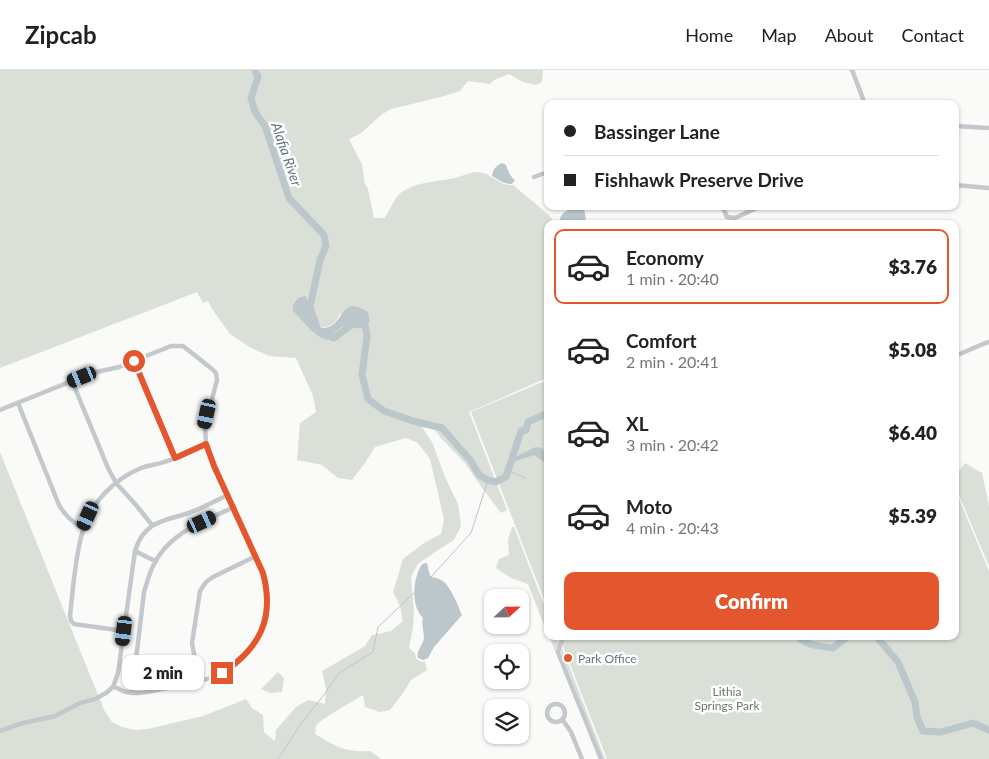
<!DOCTYPE html>
<html lang="en">
<head>
<meta charset="utf-8">
<style>
  :root { --surface:#fff; --page:#f6f6f6; --text:#222; --muted:#767676; --line:#e0e0e0; --accent:#e4572e }
  body { margin:0; font-family:Lato,sans-serif; background:var(--page); color:var(--text); height:100vh; display:flex; flex-direction:column; font-size:19px; white-space:nowrap }
  * { box-sizing:border-box; margin:0 }
  p { font-size:16px; color:var(--muted) }
  .icon { flex:none; width:28px; height:28px; fill:none; stroke:currentColor; stroke-width:2; stroke-linecap:round; stroke-linejoin:round }
  .map { position:relative; flex:1; overflow:hidden }
  .panel { position:absolute; left:544px; top:150px; width:415px; height:420px; display:flex; flex-direction:column; background:var(--surface); border-radius:10px; box-shadow:0 1px 4px #0004 }
  .panel>* { flex:none }
  .banner { position:absolute; left:544px; top:30px; width:415px; height:110px; border-radius:10px; box-shadow:0 1px 4px #0004; display:grid; align-content:center; height:110px; padding:0 20px; background:var(--surface) }
  .needle { width:32px; rotate:68deg }
  .tools { position:absolute; left:484px; top:519px; display:grid; gap:10px }
  .tools a { display:grid; place-items:center; width:45px; height:45px; border-radius:10px; background:var(--surface); box-shadow:0 1px 4px #0004; font-size:25px }
  .end { position:absolute; width:22px; height:22px; margin:-11px; border:6px solid #e4572e; background:#fff; box-shadow:0 0 0 2px #fff }
  .from { border-radius:50% }
  .bubble { position:absolute; height:35px; border-radius:10px; background:var(--surface); box-shadow:0 1px 4px #0004; font-size:16px; font-weight:800; line-height:35px; text-align:center }
  .car { position:absolute; width:15px; height:30px; margin:-15px -8px; border-radius:6px; box-shadow:0 0 4px 1px #0007; background:linear-gradient(#222 24%,#8ab4d8 0 40%,#222 0 76%,#8ab4d8 0 86%,#222 0) }
  .banner b { display:flex; align-items:center; gap:18px; height:48px; font-size:19px }
  .banner b+b { border-top:1px solid var(--line) }
  .banner i { width:12px; height:12px; background:var(--text) }
  ul { padding:9px 0 0; list-style:none }
  li { display:flex; align-items:center; gap:15px; height:75px; margin:0 10px 8px; padding:0 10px; border:2px solid transparent; border-radius:10px }
  li div { flex:1 }
  li b { display:block; font-size:19px }
  li em { font-style:normal; font-weight:800 }
  li.current { border-color:var(--accent) }
  li>.icon { width:45px; height:45px; stroke-width:1.5 }
  .action { display:flex; gap:10px; margin-top:auto; padding:10px 20px }
  .action a { flex:1; height:58px; border-radius:10px; background:var(--accent); color:#fff; font-size:20px; font-weight:800; line-height:58px; text-align:center }
  header { display:flex; align-items:center; gap:30px; box-sizing:border-box; height:70px; padding:0 25px; background:var(--surface); border-bottom:1px solid var(--line) }
  header strong { font-size:24px }
  nav { display:flex; gap:28px; margin-inline-start:auto; font-size:18px }
  .map>svg:first-child { display:block }
  .green { fill:#dadfd7; fill-rule:evenodd }
  .water { fill:#bbc7cb }
  .lines { fill:none; stroke-linecap:round; stroke-linejoin:round }
  .stream { stroke:#bbc7cb; stroke-width:1 }
  .river { stroke:#bbc7cb; stroke-width:7 }
  .minor { stroke:#c3c8cc; stroke-width:4.5 }
  .route { stroke:#e4572e; stroke-width:6 }
  .poi-dot { fill:#e4572e; stroke:#fff; stroke-width:2 }
  .labels { text-anchor:middle; dominant-baseline:central; stroke-width:5; stroke-linejoin:round; paint-order:stroke }
  .poi-label { font-size:12px; fill:#657683; stroke:#fff; text-anchor:start }
  .park-label { font-size:12px; fill:#687a64; stroke:#fff }
  .water-label { font-size:14px; font-style:italic; fill:#60757c; stroke:#fff }
</style>
</head>
<body>
<header>
<strong>Zipcab</strong>
<nav><a>Home</a><a>Map</a><a>About</a><a>Contact</a></nav>
</header>
<div class="map">
<svg width="989" height="689" viewBox="0 0 989 689">
  <rect width="100%" height="100%" fill="#fafaf8"/>
  <path class="green" d="M0,0H543L542,12L536,15L523,12L509,4L494,10L490,14L468,11L460,21L441,27L391,39L381,45L360,64L349,69L362,95L365,114L368,119L374,148H385C389,141 396,125 402,122C419,111 437,112 455,108C462,106 471,102 477,102C491,102 498,116 513,115L549,145L556,154H548L547,308L469,342L507,440L501,443L480,415L465,393L440,367L429,351L419,353L432,372L445,407L458,434L461,456L454,470L435,482L418,494L411,507L414,542L413,558L409,578L415,583L416,589L422,592L425,591L427,600L411,610L403,623L390,640L380,642L365,637L363,625C355,630 319,650 316,656C315,659 316,662 315,664C335,676 346,683 370,681L380,688V689H0V663L100,629L104,640L112,652L122,657L136,660L148,659L203,646L246,629L252,638L263,645L264,662L275,671L276,660L296,637L308,630L325,634L326,619L322,601L365,576L372,565L391,561L403,551L400,536L393,522L403,489L424,473L441,464L444,449L430,389L418,373L406,368L375,377L365,393L352,410L338,408L322,395L297,390L300,353L316,342L313,326L296,288L269,286L251,278L230,264L212,239L208,231L203,233L197,222L0,298ZM306,226L314,248L320,258C331,257 335,254 340,244L368,242L369,253C366,252 362,250 358,251C346,251 335,262 327,270L315,264L293,241Z
    M547,310V537L471,342Z
    M0,382L98,625L54,644L23,651L0,659Z
    M965,393L982,403L989,436V496L955,416L959,401Z
    M955,419L989,501V689H607L559,566H955Z
    M512,457H514L547,542V563L528,514L511,508L496,498L499,489L509,485L508,470Z
    M549,566H557L559,572L556,581L594,676Z
    M562,578L605,689H603L561,582Z
    M278,602L284,608L282,622L270,623L261,619Z"/>
  <path class="water" d="M502,93L506,95C508,100 510,107 515,110L512,114C504,114 499,110 492,106C493,99 496,96 502,93Z
    M576,137L584,139L586,150L584,154H560C558,143 568,140 576,137Z
    M306,226L314,248L320,258C322,258 327,258 329,257C345,250 341,225 368,242L370,253C351,247 340,257 327,270C313,266 303,251 293,241V235L298,228Z
    M536,377L542,378L547,384V394L534,385L510,393L511,389Z
    M427,493L430,506C434,508 438,508 441,510C450,514 458,536 462,545L434,577L428,588L423,590L418,588C416,580 423,576 424,568C424,561 421,555 423,548C410,535 413,508 422,494Z"/>
  <g class="lines">
    <path class="stream" d="M508,401L526,408
      M430,508L471,463L488,410
      M278,689L300,655L323,626L339,603L373,582L378,557L414,523"/>
    <path class="river" d="M255,0L258,7L251,28L255,42L265,56L289,128L324,165L326,176L320,190L310,237L318,261L334,268L351,255L365,254L367,266L362,305L368,329L384,341L413,351L442,358L471,391L479,405L488,410L495,412L506,407L521,361L526,360L528,352L548,343
      M797,566C806,576 820,576 833,578L848,566
      M876,566L898,592L915,632L917,647L923,661L941,662L973,653L989,660"/>
    <path class="minor" d="M852,0L865,34
      M955,56L989,58
      M534,107L548,102
      M955,115L989,118
      M722,136L727,147L735,148L761,136
      M955,286L983,274L989,272
      M134,291L175,388
      M72,311L108,398L116,413L136,435L152,455
      M18,333L59,435C65,446 72,452 83,458
      M0,340L92,303L119,297L171,276H183L212,299L216,303L217,310L205,356L206,374L214,396L263,503C265,509 267,515 267,522C269,560 247,596 210,608C199,612 187,613 176,616C164,618 150,623 138,623C133,623 127,623 123,621C119,619 117,617 113,617
      M135,481L155,491
      M124,561L74,554L71,551L70,546C73,519 75,486 83,460C91,432 115,409 141,398C149,395 156,395 164,392C178,388 192,381 206,374
      M562,570L558,582L601,689
      M199,611L192,573L200,521L206,512L213,507L256,486
      M132,623L144,522C147,513 149,504 153,496C168,463 203,452 234,437
      M547 643a9 9 0 1 1 18 0a9 9 0 1 1-18 0Z
      M562,649L571,662L582,689
      M0,661L23,653L55,646L80,633L95,629L106,623L113,617L118,603L135,481C144,451 164,451 189,443C202,438 215,431 228,425"/>
  </g>
  <g class="lines">
    <path class="route" d="M134,291L175,388L206,374L214,396L263,503C275,549 260,578 222,603"/>
  </g>
  <circle class="poi-dot" cx="568" cy="588" r="5"/>
  <g class="labels">
    <g class="poi-label">
      <text x="578" y="588">Park Office</text>
    </g>
    <g class="park-label">
      <text x="727" y="621">Lithia<tspan x="727" dy="14">Springs Park</tspan></text>
    </g>
    <g class="water-label">
      <text transform="translate(287 84) rotate(71)">Alafia River</text>
    </g>
  </g>
</svg>
<div class="tools">
<a><svg class="needle" viewBox="-14 -14 28 28"><path d="M0-13l5 13h-10z" fill="#e53935"/><path d="M0 13l5-13h-10z" fill="#767676"/></svg></a>
<a><svg class="icon" aria-label="locate" viewBox="0 0 24 24"><circle cx="12" cy="12" r="6"/><path d="M12 2v4M12 18v4M2 12h4M18 12h4"/></svg></a>
<a><svg class="icon" aria-label="layers" viewBox="0 0 24 24"><path d="M12 4l9 5-9 5-9-5zM3 14l9 5 9-5"/></svg></a>
</div>
<i class="end from" style="left:134px;top:291px"></i>
<i class="end" style="left:222px;top:603px"></i>
<div class="bubble" style="left:122px;top:585px;width:82px">2 min</div>
<i class="car" style="left:82px;top:307px;rotate:248deg"></i>
<i class="car" style="left:207px;top:344px;rotate:192deg"></i>
<i class="car" style="left:88px;top:446px;rotate:204deg"></i>
<i class="car" style="left:202px;top:452px;rotate:65deg"></i>
<i class="car" style="left:124px;top:561px;rotate:187deg"></i>
<div class="banner">
<b><i class="from"></i>Bassinger Lane</b>
<b><i></i>Fishhawk Preserve Drive</b>
</div>
<section class="panel">
<ul>
<li class="current"><svg class="icon" aria-label="car" viewBox="0 0 24 24"><path d="M5 17H2v-5l4-1 3-4h7l3 4 3 1v5h-3M9 17h6M6 11h13"/><circle cx="7" cy="17" r="2"/><circle cx="17" cy="17" r="2"/></svg><div><b>Economy</b><p>1 min · 20:40</p></div><em>$3.76</em></li>
<li><svg class="icon" aria-label="car" viewBox="0 0 24 24"><path d="M5 17H2v-5l4-1 3-4h7l3 4 3 1v5h-3M9 17h6M6 11h13"/><circle cx="7" cy="17" r="2"/><circle cx="17" cy="17" r="2"/></svg><div><b>Comfort</b><p>2 min · 20:41</p></div><em>$5.08</em></li>
<li><svg class="icon" aria-label="car" viewBox="0 0 24 24"><path d="M5 17H2v-5l4-1 3-4h7l3 4 3 1v5h-3M9 17h6M6 11h13"/><circle cx="7" cy="17" r="2"/><circle cx="17" cy="17" r="2"/></svg><div><b>XL</b><p>3 min · 20:42</p></div><em>$6.40</em></li>
<li><svg class="icon" aria-label="car" viewBox="0 0 24 24"><path d="M5 17H2v-5l4-1 3-4h7l3 4 3 1v5h-3M9 17h6M6 11h13"/><circle cx="7" cy="17" r="2"/><circle cx="17" cy="17" r="2"/></svg><div><b>Moto</b><p>4 min · 20:43</p></div><em>$5.39</em></li>
</ul>
<div class="action"><a>Confirm</a></div>
</section>
</div>
</body>
</html>
